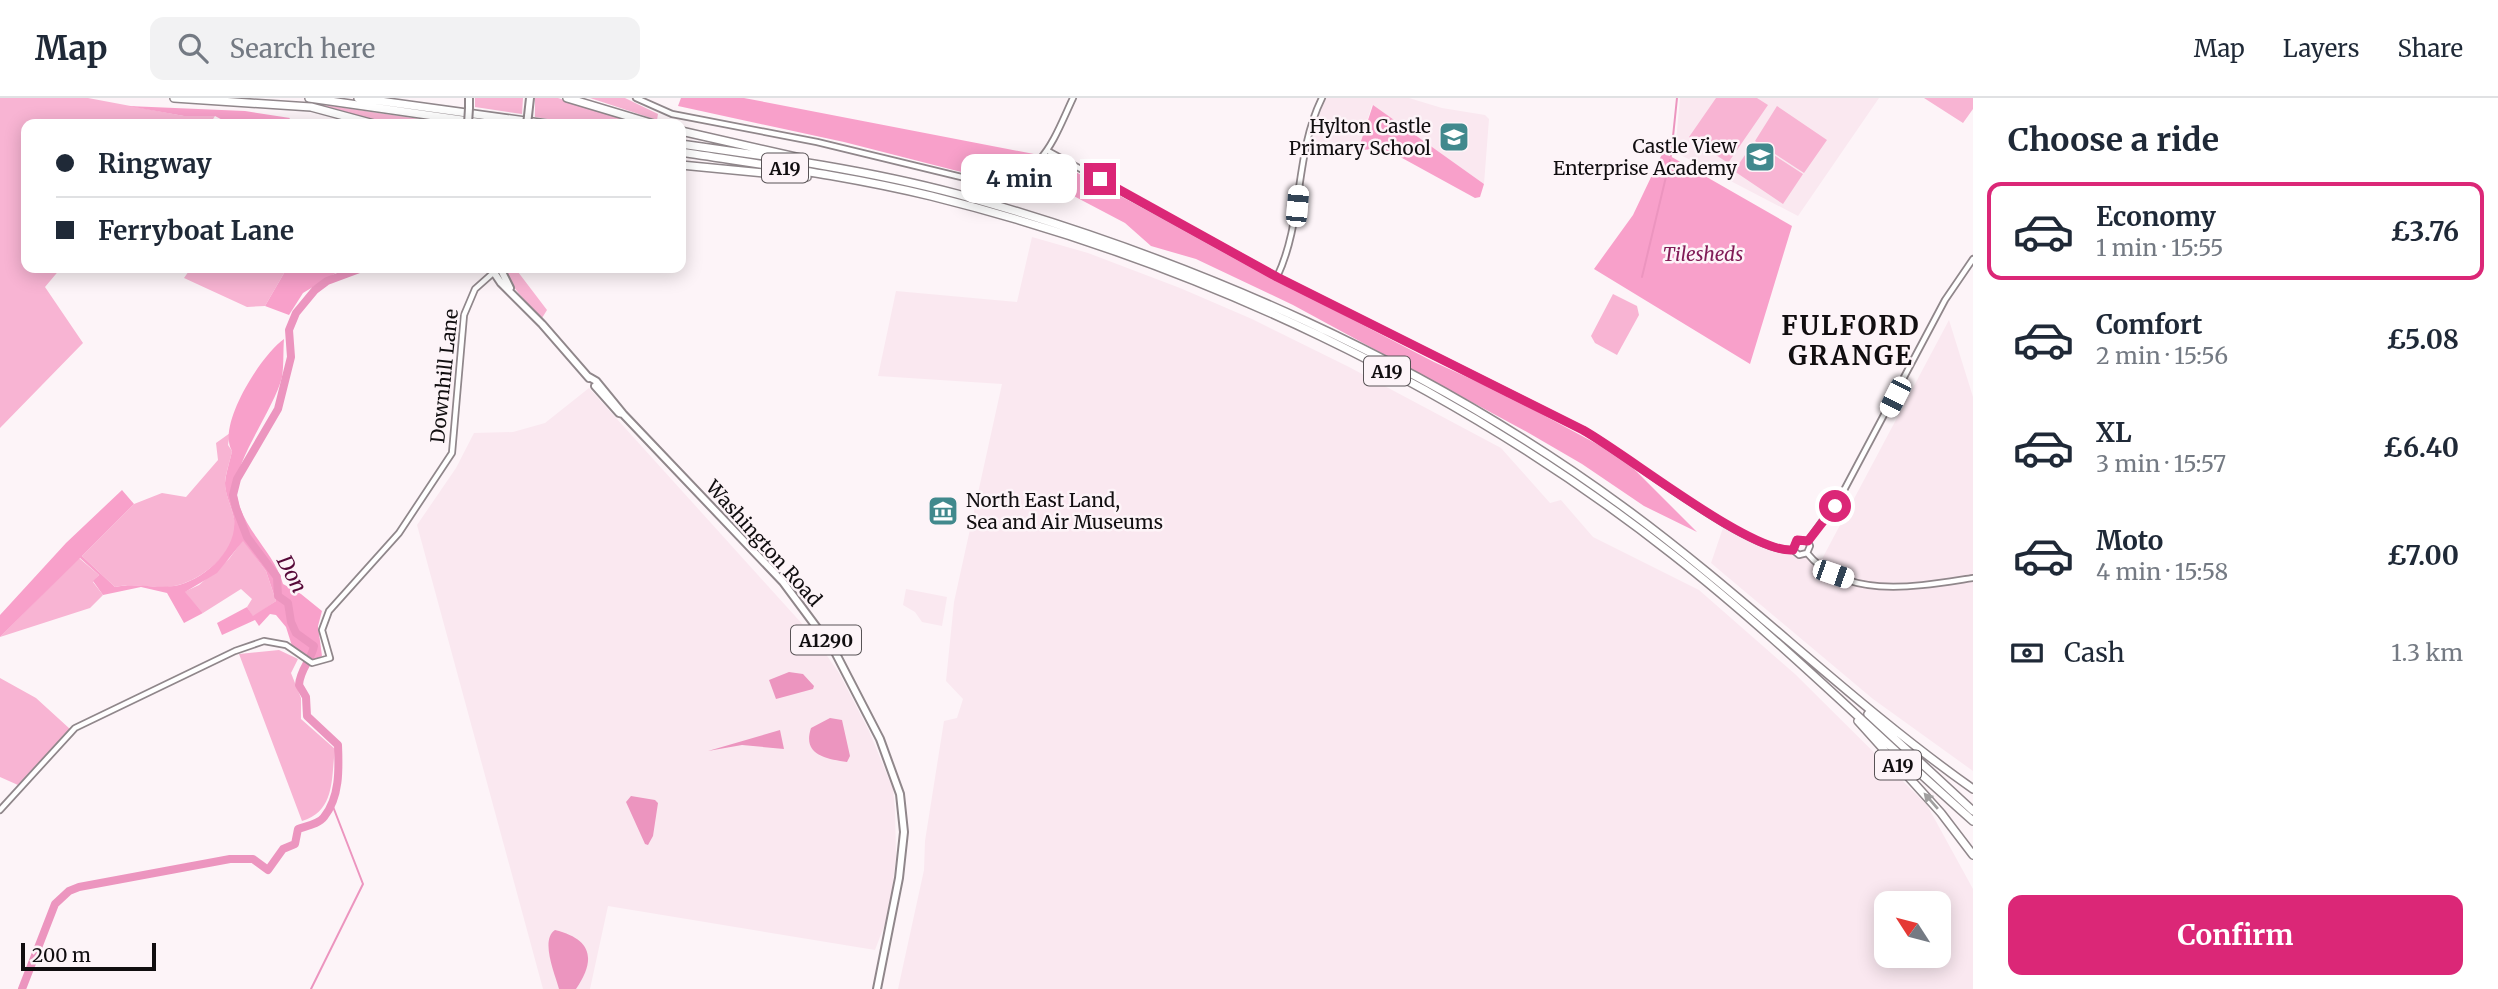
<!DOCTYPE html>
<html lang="en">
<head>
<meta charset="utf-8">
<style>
  :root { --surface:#fff; --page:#f2f2f3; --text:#1f2937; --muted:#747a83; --line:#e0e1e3; --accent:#db2777 }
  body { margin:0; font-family:Merriweather,serif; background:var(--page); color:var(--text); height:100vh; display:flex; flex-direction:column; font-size:26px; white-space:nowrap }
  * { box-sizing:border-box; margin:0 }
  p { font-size:23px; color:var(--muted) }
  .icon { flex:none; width:38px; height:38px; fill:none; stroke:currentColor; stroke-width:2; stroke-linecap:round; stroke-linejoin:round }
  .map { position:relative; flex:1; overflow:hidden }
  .side { display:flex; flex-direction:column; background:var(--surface); width:525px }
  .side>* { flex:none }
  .guide { position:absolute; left:21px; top:21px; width:665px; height:154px; border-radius:14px; box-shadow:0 4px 18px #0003; display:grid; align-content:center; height:154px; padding:0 35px; background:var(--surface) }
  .needle { width:46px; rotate:306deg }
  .tools { position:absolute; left:1874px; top:793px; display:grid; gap:14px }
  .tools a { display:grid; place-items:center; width:77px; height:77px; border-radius:14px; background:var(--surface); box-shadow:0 4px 18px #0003; font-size:35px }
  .scale { position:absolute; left:21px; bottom:18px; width:135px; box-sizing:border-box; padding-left:7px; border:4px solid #110e10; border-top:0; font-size:19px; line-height:24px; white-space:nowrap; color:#110e10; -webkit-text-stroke:5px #fdf4f8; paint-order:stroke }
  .end { position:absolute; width:32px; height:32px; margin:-16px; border:9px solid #db2777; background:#fff; box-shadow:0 0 0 4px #fff }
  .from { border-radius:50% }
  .bubble { position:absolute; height:49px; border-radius:14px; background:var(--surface); box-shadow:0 4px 18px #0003; font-size:23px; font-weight:700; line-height:49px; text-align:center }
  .car { position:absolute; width:21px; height:42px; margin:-21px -10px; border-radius:9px; box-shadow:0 0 5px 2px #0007; background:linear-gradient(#fff 24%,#345 0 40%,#fff 0 76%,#345 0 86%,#fff 0) }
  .guide b { display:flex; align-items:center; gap:24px; height:66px; font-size:26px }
  .guide b+b { border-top:2px solid var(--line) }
  .guide i { width:18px; height:18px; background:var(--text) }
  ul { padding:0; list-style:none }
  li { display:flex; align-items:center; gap:21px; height:98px; margin:0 14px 10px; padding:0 21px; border:4px solid transparent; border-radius:14px }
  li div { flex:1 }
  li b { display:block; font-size:26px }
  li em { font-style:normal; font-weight:700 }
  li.selected { border-color:var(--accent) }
  li>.icon { width:63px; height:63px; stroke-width:1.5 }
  h2 { padding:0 35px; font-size:32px; line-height:84px }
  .pay { display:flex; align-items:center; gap:18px; height:77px; padding:0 35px; font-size:26px }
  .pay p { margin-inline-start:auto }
  .primary-button { display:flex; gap:14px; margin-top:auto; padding:14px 35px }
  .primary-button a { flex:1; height:80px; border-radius:14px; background:var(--accent); color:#fff; font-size:28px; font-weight:700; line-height:80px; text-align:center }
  header { display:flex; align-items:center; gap:42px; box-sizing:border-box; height:98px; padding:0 35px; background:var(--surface); border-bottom:2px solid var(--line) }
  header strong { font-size:33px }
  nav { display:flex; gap:38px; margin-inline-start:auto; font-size:24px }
  .search { width:490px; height:63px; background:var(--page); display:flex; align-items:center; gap:18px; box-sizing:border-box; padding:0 24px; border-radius:14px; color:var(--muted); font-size:26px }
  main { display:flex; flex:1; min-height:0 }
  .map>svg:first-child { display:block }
  .built { fill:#fae8f0; fill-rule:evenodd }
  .green { fill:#f8b4d3 }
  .forest { fill:#f8a0ca }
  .water { fill:#ec95bf }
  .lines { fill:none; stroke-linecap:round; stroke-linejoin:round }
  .stream { stroke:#ec95bf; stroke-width:2 }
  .river { stroke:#ec95bf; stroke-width:8 }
  .minor-casing { stroke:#90878b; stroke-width:8 }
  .major-casing { stroke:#90878b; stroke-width:10 }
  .highway-casing { stroke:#90878b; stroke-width:10 }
  .minor { stroke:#fff; stroke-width:4.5 }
  .major { stroke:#fff; stroke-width:6 }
  .highway { stroke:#fff; stroke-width:7 }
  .major-bridge-casing { stroke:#90878b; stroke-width:10; stroke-linecap:butt }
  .major-bridge { stroke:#fff; stroke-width:6 }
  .oneway { fill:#a09f9f }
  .route { stroke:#db2777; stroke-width:9 }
  .labels { text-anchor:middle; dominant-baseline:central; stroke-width:5; stroke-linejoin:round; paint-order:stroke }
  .shield { fill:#fdf4f8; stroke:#585356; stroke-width:2 }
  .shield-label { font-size:18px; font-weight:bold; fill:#110e10 }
  .poi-label { font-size:19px; fill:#110e10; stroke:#fdf4f8; text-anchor:end }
  .park-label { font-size:19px; font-style:italic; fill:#811c57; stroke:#fdf4f8 }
  .street-label { font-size:19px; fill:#110e10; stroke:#fdf4f8 }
  .water-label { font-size:21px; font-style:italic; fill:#560838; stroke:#fdf4f8 }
  .district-label { font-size:26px; font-weight:bold; letter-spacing:2px; fill:#110e10; stroke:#fdf4f8 }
</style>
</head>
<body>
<header>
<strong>Map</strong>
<div class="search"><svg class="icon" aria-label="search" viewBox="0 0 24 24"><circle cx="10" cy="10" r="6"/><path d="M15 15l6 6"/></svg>Search here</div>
<nav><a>Map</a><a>Layers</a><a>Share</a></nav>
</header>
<main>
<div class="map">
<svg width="1973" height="891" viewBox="0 0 1973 891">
  <rect width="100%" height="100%" fill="#fdf4f8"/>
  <path class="built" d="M1326,0H1409L1442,10L1485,17L1489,21L1484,86L1372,7L1358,52L1330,59L1311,60L1308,55L1312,34Z
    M1680,0H1879L1798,118L1675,54Z
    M1032,139L1088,155L1180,190L1252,221L1349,269L1501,350L1550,405L1561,402L1593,439L1699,492L1795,576L1927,707L1973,791V891H898L924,772L925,743L944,623L957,620L963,601L946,583L954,504L1002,286L878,278L896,193L1017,204ZM1886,805H1939V858H1886Z
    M1949,222L1973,299V673L1873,601L1711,465L1724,427L1822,461Z
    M589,290L814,539L839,575L869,633L893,691L895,712L896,759L892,791L888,818L875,852L608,808L590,891H543L417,427L456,370L474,335L513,334L545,325Z
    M906,491L947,499L942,528L922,524L915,514L903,507Z"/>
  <path class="green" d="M0,0H88L184,18H215L210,26H26V170H61L45,189L83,245L0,330Z
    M475,0H523L522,16L475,9Z
    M535,0H558L641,26H580L535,19Z
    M590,0H625L658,16L657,22Z
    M1716,0H1757L1768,7L1728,65L1689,39Z
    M1924,0H1973V11L1963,25Z
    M317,6L447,25L451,26H387Z
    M1777,8L1827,42L1804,75L1755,43Z
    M1754,44L1803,76L1783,106L1734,73Z
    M191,170H287L265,208L247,209L184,180Z
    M504,170H515L547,212L542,220C528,206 510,189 504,170Z
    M1613,196L1637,208L1639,217L1617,257L1595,245L1591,238Z
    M230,335L228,347L232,353C230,363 226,374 225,384C225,402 239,420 234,437C228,461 197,484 174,488C154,492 135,484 115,489L82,458L134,406L162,395L186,399L218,362L216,345Z
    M243,442L266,473L276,503L253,519L247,509L252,501L241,491L203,515L184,494L199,487L229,461Z
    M79,460L99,477L93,484L103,497L90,510L0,539Z
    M279,552L298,561L291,575L301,600V621L335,651C331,679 336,713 302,723L239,556Z
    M0,580L36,600L70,631L18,687L0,679Z"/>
  <path class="forest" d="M681,0H744L1034,56C1016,70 1000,77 977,78L844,44L678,8Z
    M1373,7L1484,86L1480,99L1475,100L1393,55L1381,51L1358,52Z
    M128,8L245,13L290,20L286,26H230L215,18H184Z
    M1663,54L1792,128L1750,266L1594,171L1633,117Z
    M1057,64L1309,199L1434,264L1508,298L1623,360L1697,434L1644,408L1582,366L1527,334L1293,207L1196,161L1151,148L1125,125L1049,85L1045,70Z
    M287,170H344L303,195L289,217L265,208Z
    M284,241C283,253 284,267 282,279C275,309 235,362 236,390C238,429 274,452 283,486L301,496L322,513L318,528L322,558L315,562L292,548L286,529L276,517L270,516L259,528L255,522L222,537L217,525L247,509L253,518L276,503L266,473L243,443L217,475L185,494L203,515L184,525L167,495L141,489L103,497L93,483L99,477L80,460L0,539V517L66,445L122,392L134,406L82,458L115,489C135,484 154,491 174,488C203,483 238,452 234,421C232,409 225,397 225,385C226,374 230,363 232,353C216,327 262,256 284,241Z"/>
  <path class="water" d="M789,574L803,576L814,588L813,591L776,601L769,582Z
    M830,620L842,622L850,658L847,664C826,661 802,657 811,630Z
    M780,632L784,651L742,647L708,653Z
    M631,698L655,702L658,705L653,738L648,747L645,746L626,704Z
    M555,832C591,841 597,860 576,891H559C555,876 540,842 555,832Z"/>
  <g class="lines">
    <path class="stream" d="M1671,58L1677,0
      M1642,179L1670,62
      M311,891L363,786L332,706"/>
    <path class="river" d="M22,891L55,806L69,793L79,789L230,761H253L268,772L283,751L295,746L298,731C306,728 319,726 324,719C340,699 339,671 338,647L307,618L306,599L299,587C300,571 311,563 314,548L296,535L291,524L288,505L278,498L277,479L247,439L236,410L233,397L237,381L278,311L291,259L289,232L296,215L315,192L327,183L362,170"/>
    <g class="minor-casing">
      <path id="minor" d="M636,0L672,16L817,44L986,85C1042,81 1052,45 1073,0
        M1048,53L1277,179L1583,332C1628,358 1750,456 1793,452
        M1277,179C1304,122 1294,57 1322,0
        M1808,443L1843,394L1945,202L1973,161
        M1793,452L1797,442L1808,443
        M1793,452L1799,457L1807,455
        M1807,455C1846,503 1920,488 1973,480
        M1807,455L1810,448L1808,443
        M0,712L75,630L235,553L264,543L286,547L312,565L330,560L322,532L329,513L399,435L452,355L464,217L475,191L493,175"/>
    </g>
    <g class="major-casing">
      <path id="major" d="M469,10V0
        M528,18L530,0
        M491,170L501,185L542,226L589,280
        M500,170L510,190
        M589,279L596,283L623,316L783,484L835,554L880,641L900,696L904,734L899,780L877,891
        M595,288L619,315L623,316"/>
    </g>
    <g class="highway-casing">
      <path id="highway" d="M174,0L311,9L374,26
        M309,0L490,26
        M358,0L547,26
        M567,0L654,26
        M681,33L800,60
        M681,46C773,59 867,72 957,96C1193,162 1424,263 1622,408C1744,497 1850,604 1973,691
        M681,54C764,67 849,78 931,98C1197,164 1456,286 1672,456C1778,539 1872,634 1973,723
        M681,67L807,79
        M1868,616L1973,713
        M1858,623L1941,715L1973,757"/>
    </g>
    <use href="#minor" class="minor"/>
    <use href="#major" class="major"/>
    <use href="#highway" class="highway"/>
    <g class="major-bridge-casing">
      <path id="major-bridge" d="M468,26L469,10
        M527,26L528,18"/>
    </g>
    <use href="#major-bridge" class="major-bridge"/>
  </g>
  <defs><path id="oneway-solid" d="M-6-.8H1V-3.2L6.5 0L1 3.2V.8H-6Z" transform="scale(1.75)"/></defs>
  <use class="oneway" href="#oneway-solid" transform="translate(1931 703) rotate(-131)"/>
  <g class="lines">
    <path class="route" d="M1100,81L1277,179L1583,332C1628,357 1751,456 1793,452L1797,442L1808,443L1835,408"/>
  </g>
  <defs>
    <g id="school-square" transform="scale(1.575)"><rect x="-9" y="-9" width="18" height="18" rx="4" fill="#41898d" stroke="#fdf4f8"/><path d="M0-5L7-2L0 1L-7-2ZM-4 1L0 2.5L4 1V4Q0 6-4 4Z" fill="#fff"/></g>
    <g id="museum-square" transform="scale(1.575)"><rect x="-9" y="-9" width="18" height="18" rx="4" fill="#41898d" stroke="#fdf4f8"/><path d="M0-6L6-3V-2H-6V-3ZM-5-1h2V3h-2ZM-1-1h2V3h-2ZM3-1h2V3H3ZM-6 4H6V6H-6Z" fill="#fff"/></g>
  </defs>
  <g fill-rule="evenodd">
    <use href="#school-square" x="1454" y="39"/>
    <use href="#school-square" x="1760" y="59"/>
    <use href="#museum-square" x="943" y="413"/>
  </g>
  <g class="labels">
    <g class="shield">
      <rect x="762" y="55.5" width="46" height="29" rx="5"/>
      <rect x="1364" y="258.5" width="46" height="29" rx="5"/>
      <rect x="791" y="527.5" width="70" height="29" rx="5"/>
      <rect x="1875" y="652.5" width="46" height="29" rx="5"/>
    </g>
    <g class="shield-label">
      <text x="785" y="70">A19</text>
      <text x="1387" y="273">A19</text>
      <text x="826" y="542">A1290</text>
      <text x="1898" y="667">A19</text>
    </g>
    <g class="poi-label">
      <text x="1431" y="28">Hylton Castle<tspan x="1431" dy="22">Primary School</tspan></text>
      <text x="1737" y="48">Castle View<tspan x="1737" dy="22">Enterprise Academy</tspan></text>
      <text x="966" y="402" text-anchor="start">North East Land,<tspan x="966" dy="22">Sea and Air Museums</tspan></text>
    </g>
    <g class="park-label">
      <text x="1703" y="156">Tilesheds</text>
    </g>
    <g class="street-label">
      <text transform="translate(444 278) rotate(-84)">Downhill Lane</text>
      <text transform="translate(764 445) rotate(48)">Washington Road</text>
    </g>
    <g class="water-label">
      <text transform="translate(292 476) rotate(62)">Don</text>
    </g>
    <g class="district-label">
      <text x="1851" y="227">FULFORD<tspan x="1851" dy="30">GRANGE</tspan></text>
    </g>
  </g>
</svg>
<div class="tools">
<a><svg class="needle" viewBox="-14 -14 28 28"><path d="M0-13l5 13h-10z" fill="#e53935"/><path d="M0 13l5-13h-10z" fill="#747a83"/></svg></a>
</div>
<div class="scale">200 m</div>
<i class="end from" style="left:1835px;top:408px"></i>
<i class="end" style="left:1100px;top:81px"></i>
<div class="bubble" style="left:961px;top:56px;width:116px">4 min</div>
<i class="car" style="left:1297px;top:108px;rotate:5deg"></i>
<i class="car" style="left:1895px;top:299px;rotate:207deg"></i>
<i class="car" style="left:1833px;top:476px;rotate:109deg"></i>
<div class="guide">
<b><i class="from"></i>Ringway</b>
<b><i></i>Ferryboat Lane</b>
</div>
</div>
<section class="side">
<h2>Choose a ride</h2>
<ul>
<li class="selected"><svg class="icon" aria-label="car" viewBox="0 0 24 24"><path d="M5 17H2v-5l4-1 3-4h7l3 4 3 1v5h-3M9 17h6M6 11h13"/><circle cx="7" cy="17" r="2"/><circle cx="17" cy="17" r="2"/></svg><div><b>Economy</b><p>1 min · 15:55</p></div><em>£3.76</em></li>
<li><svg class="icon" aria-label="car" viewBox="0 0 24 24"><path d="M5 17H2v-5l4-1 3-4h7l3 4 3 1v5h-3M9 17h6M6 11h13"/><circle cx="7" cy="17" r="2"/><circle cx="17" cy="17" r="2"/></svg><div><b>Comfort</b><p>2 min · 15:56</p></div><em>£5.08</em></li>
<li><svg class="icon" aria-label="car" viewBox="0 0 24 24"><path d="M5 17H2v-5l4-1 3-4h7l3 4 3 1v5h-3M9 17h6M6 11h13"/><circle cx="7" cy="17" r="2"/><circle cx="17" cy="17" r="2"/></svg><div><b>XL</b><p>3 min · 15:57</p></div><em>£6.40</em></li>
<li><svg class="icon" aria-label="car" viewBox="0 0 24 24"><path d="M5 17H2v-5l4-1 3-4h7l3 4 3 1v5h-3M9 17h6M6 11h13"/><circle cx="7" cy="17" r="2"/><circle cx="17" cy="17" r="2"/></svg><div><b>Moto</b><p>4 min · 15:58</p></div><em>£7.00</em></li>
</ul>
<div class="pay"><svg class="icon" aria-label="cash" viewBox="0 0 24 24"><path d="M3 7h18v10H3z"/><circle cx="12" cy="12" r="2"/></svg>Cash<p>1.3 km</p></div>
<div class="primary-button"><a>Confirm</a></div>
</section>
</main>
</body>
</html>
